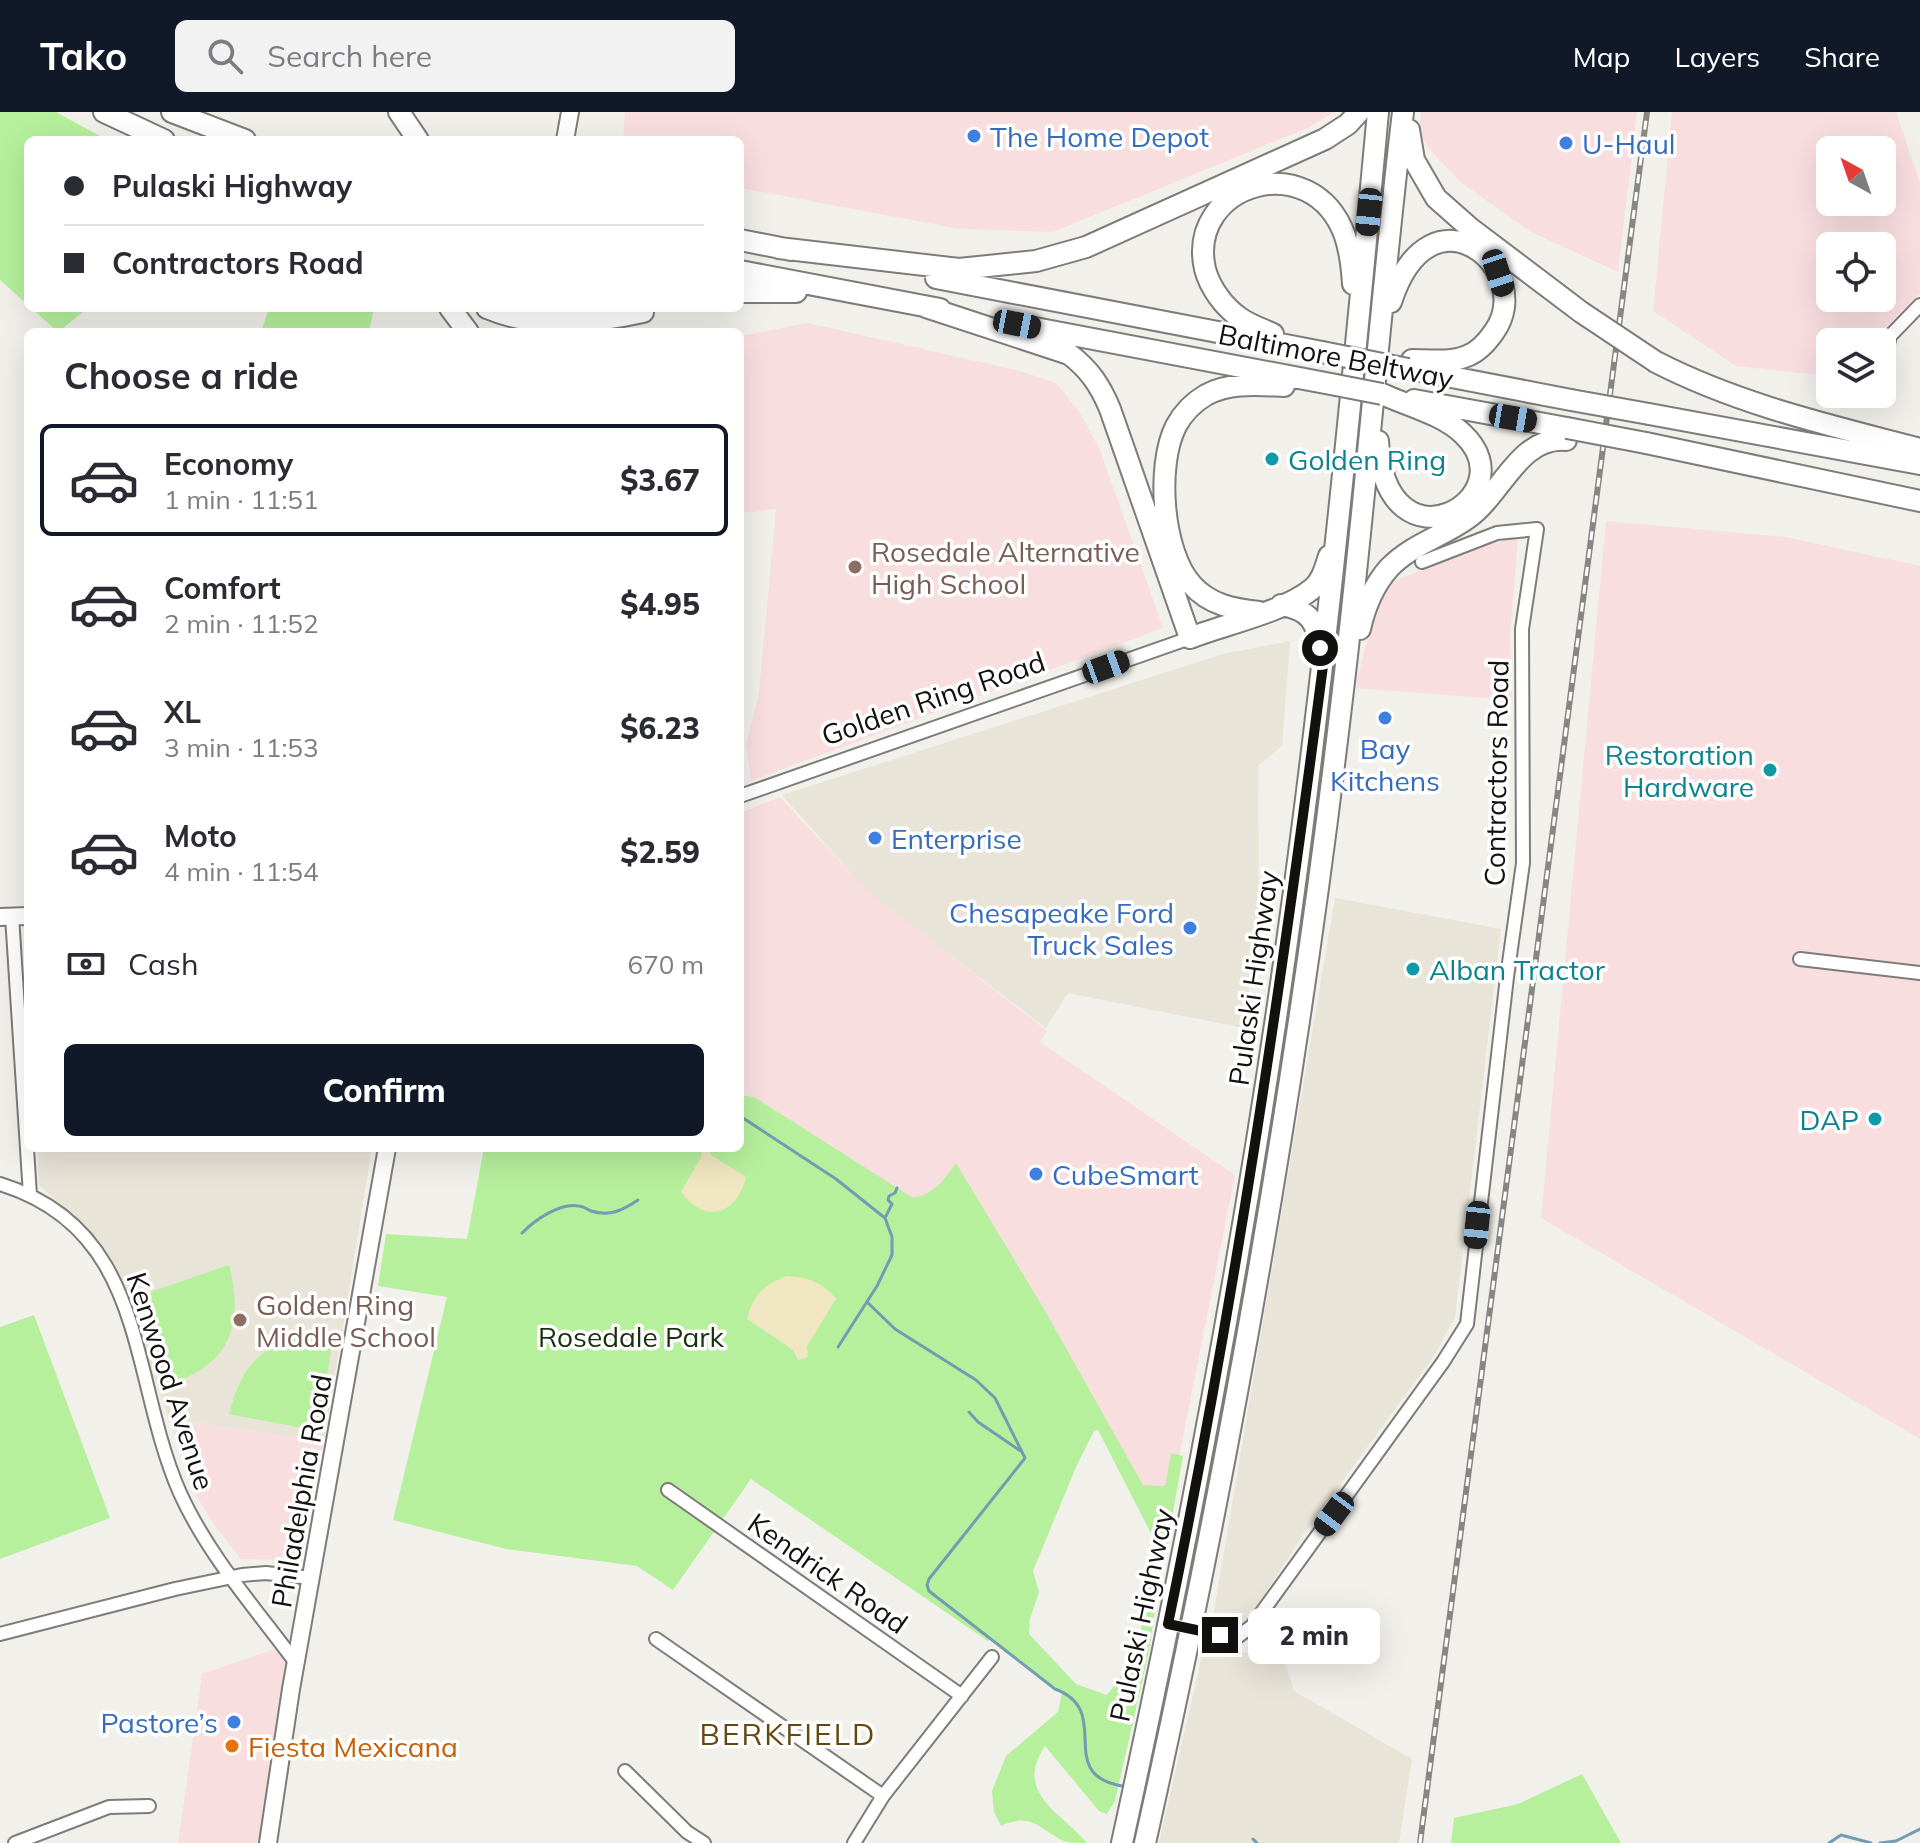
<!DOCTYPE html>
<html lang="en">
<head>
<meta charset="utf-8">
<style>
  :root { --surface:#fff; --page:#f2f2f3; --text:#2b2b33; --muted:#7c7c81; --line:#e1e1e2; --accent:#111827 }
  body { margin:0; font-family:Mulish,sans-serif; background:var(--page); color:var(--text); height:100vh; display:flex; flex-direction:column; font-size:30px; white-space:nowrap }
  * { box-sizing:border-box; margin:0 }
  p { font-size:26px; color:var(--muted) }
  .icon { flex:none; width:44px; height:44px; fill:none; stroke:currentColor; stroke-width:2; stroke-linecap:round; stroke-linejoin:round }
  .map { position:relative; flex:1; overflow:hidden }
  .sheet { position:absolute; left:24px; top:216px; width:720px; height:824px; display:flex; flex-direction:column; background:var(--surface); border-radius:12px; box-shadow:0 8px 32px #0002 }
  .sheet>* { flex:none }
  .top-card { position:absolute; left:24px; top:24px; width:720px; height:176px; border-radius:12px; box-shadow:0 8px 32px #0002; display:grid; align-content:center; height:176px; padding:0 40px; background:var(--surface) }
  .needle { width:52px; rotate:320deg }
  .buttons { position:absolute; left:1816px; top:24px; display:grid; gap:16px }
  .buttons a { display:grid; place-items:center; width:80px; height:80px; border-radius:12px; background:var(--surface); box-shadow:0 8px 32px #0002; font-size:40px }
  .end { position:absolute; width:36px; height:36px; margin:-18px; border:10px solid #121110; background:#fff; box-shadow:0 0 0 4px #fff }
  .from { border-radius:50% }
  .bubble { position:absolute; height:56px; border-radius:12px; background:var(--surface); box-shadow:0 8px 32px #0002; font-size:26px; font-weight:800; line-height:56px; text-align:center }
  .car { position:absolute; width:24px; height:48px; margin:-24px -12px; border-radius:10px; box-shadow:0 0 6px 2px #0007; background:linear-gradient(#222 24%,#8ab4d8 0 40%,#222 0 76%,#8ab4d8 0 86%,#222 0) }
  .top-card b { display:flex; align-items:center; gap:28px; height:76px; font-size:30px }
  .top-card b+b { border-top:2px solid var(--line) }
  .top-card i { width:20px; height:20px; background:var(--text) }
  ul { padding:0; list-style:none }
  li { display:flex; align-items:center; gap:24px; height:112px; margin:0 16px 12px; padding:0 24px; border:4px solid transparent; border-radius:12px }
  li div { flex:1 }
  li b { display:block; font-size:30px }
  li em { font-style:normal; font-weight:800 }
  li.selected { border-color:var(--accent) }
  li>.icon { width:72px; height:72px; stroke-width:1.5 }
  h2 { padding:0 40px; font-size:36px; line-height:96px }
  .pay { display:flex; align-items:center; gap:20px; height:88px; padding:0 40px; font-size:30px }
  .pay p { margin-inline-start:auto }
  .cta { display:flex; gap:16px; margin-top:auto; padding:16px 40px }
  .cta a { flex:1; height:92px; border-radius:12px; background:var(--accent); color:#fff; font-size:32px; font-weight:800; line-height:92px; text-align:center }
  header { display:flex; align-items:center; gap:48px; box-sizing:border-box; height:112px; padding:0 40px; background:var(--accent); color:#fff }
  header strong { font-size:38px }
  nav { display:flex; gap:44px; margin-inline-start:auto; font-size:28px }
  .search { width:560px; height:72px; background:var(--page); display:flex; align-items:center; gap:20px; box-sizing:border-box; padding:0 28px; border-radius:12px; color:var(--muted); font-size:30px }
  .map>svg:first-child { display:block }
  .commercial { fill:#f9dee0; fill-rule:evenodd }
  .built { fill:#e8e4d8 }
  .green { fill:#b6f09d }
  .sand { fill:#f0e6c1 }
  .lines { fill:none; stroke-linecap:round; stroke-linejoin:round }
  .stream { stroke:#719cb1; stroke-width:3 }
  .minor-casing { stroke:#7d7c78; stroke-width:16 }
  .major-casing { stroke:#7d7c78; stroke-width:20 }
  .highway-casing { stroke:#7d7c78; stroke-width:24 }
  .minor { stroke:#fff; stroke-width:12 }
  .major { stroke:#fff; stroke-width:16 }
  .highway { stroke:#fff; stroke-width:20 }
  .rail-casing { stroke:#878683; stroke-width:6 }
  .rail { stroke:#fff; stroke-width:3; stroke-dasharray:9; stroke-linecap:butt }
  .highway-bridge-casing { stroke:#7d7c78; stroke-width:24; stroke-linecap:butt }
  .highway-bridge { stroke:#fff; stroke-width:20 }
  .route { stroke:#121110; stroke-width:10 }
  .shop-dot { fill:#3f7fe0; stroke:#fff; stroke-width:3 }
  .culture-dot { fill:#0f9aa8; stroke:#fff; stroke-width:3 }
  .education-dot { fill:#8d6e63; stroke:#fff; stroke-width:3 }
  .food-dot { fill:#e8710a; stroke:#fff; stroke-width:3 }
  .labels { text-anchor:middle; dominant-baseline:central; stroke-width:7; stroke-linejoin:round; paint-order:stroke }
  .shop-label { font-size:28px; fill:#366cbe; stroke:#fff; text-anchor:start }
  .street-label { font-size:28px; fill:#121110; stroke:#fff }
  .culture-label { font-size:28px; fill:#0d838f; stroke:#fff; text-anchor:start }
  .education-label { font-size:28px; fill:#785e54; stroke:#fff; text-anchor:start }
  .park-label { font-size:28px; fill:#1a300f; stroke:#fff }
  .food-label { font-size:28px; fill:#c56008; stroke:#fff; text-anchor:start }
  .neighbourhood-label { font-size:30px; letter-spacing:2px; fill:#65480f; stroke:#fff }
</style>
</head>
<body>
<header>
<strong>Tako</strong>
<div class="search"><svg class="icon" aria-label="search" viewBox="0 0 24 24"><circle cx="10" cy="10" r="6"/><path d="M15 15l6 6"/></svg>Search here</div>
<nav><a>Map</a><a>Layers</a><a>Share</a></nav>
</header>
<div class="map">
<svg width="1920" height="1731" viewBox="0 0 1920 1731">
  <rect width="100%" height="100%" fill="#f1f0eb"/>
  <path class="commercial" d="M625,0H1334L1310,15L1053,120L960,117L740,76V28H623Z
    M1421,0H1637L1618,160L1531,120L1459,69L1427,34L1419,20Z
    M1672,0H1896L1920,71V181L1871,230H1830V264L1736,254L1653,199ZM1830,38H1882V90H1830ZM1830,134H1882V186H1830Z
    M808,211L1020,259L1056,271L1080,301L1100,338L1163,516L751,669L746,632L759,581L776,397L740,401V224Z
    M1606,409L1786,425L1920,454V1327L1541,1106Z
    M1518,426L1510,525L1512,588L1355,576L1372,509L1389,471L1489,432Z
    M780,685L867,778L1047,919L1040,930L1235,1063L1170,1390L1149,1384L939,1080L914,1093L740,983V701Z
    M168,1306L324,1330L313,1377L303,1442L294,1448L241,1447L215,1414L197,1385Z
    M275,1537L285,1549L286,1561L262,1731H178L202,1562Z"/>
  <path class="built" d="M1290,529L1282,634L1258,654L1259,800L1244,916L1068,881L1046,916L869,781L782,683L1223,542Z
    M1335,786L1501,817L1455,1205L1434,1244L1303,1423L1246,1511L1213,1504Z
    M37,1036H372L324,1330L168,1306L119,1162L94,1125L39,1073Z
    M1273,1511L1294,1579L1412,1647L1399,1731H1159L1203,1539L1250,1541Z"/>
  <path class="green" d="M0,0H56L107,28H28V193L0,168Z
    M31,196H88L58,220Z
    M269,196H374L369,220H261Z
    M740,983L754,985L913,1086C935,1081 943,1069 956,1051L1044,1197L1143,1373L1165,1374L1171,1341L1183,1344L1166,1439L1161,1441L1098,1318L1094,1319L1076,1355L1033,1459L1039,1480L1030,1507L1029,1522L1076,1572L1107,1583C1132,1552 1146,1518 1145,1478L1151,1472L1158,1477L1149,1539L1115,1689L1107,1702L1099,1699L1045,1634C1013,1681 1062,1701 1087,1731C1081,1731 1073,1731 1067,1730C1040,1720 1035,1699 1001,1714L994,1700L992,1679L1006,1644L1058,1600L1062,1580L990,1527L988,1529L751,1367L673,1478L637,1454L506,1437L393,1408L447,1185L378,1174L386,1122L467,1127L484,1036H740Z
    M229,1153C243,1207 233,1251 175,1270L146,1192L153,1179Z
    M34,1203L110,1406L0,1447V1215Z
    M303,1224L333,1226L320,1309L308,1317L229,1302C241,1257 256,1236 303,1224Z
    M1582,1662L1621,1731H1451L1454,1706L1518,1692Z"/>
  <path class="sand" d="M702,1036L710,1038L711,1043L746,1065C737,1103 705,1113 681,1080L701,1045Z
    M787,1164C807,1165 823,1170 836,1187L807,1234L808,1245L798,1248L793,1238L747,1207C753,1183 763,1173 787,1164Z"/>
  <g class="lines">
    <path class="stream" d="M740,1004L836,1067L885,1106L892,1125V1143L877,1174L838,1235
      M886,1104L892,1092L888,1088L889,1084L895,1081L897,1076
      M522,1121C535,1108 560,1090 579,1094C586,1095 584,1096 591,1099C610,1105 623,1098 638,1088
      M867,1190L895,1217L976,1268L995,1286L1025,1346L929,1467L927,1473L929,1479L1055,1577C1115,1599 1053,1662 1122,1674
      M969,1300L978,1310L1022,1340
      M1253,1727L1257,1731
      M1829,1731L1841,1723L1871,1731
      M1880,1731L1896,1729L1920,1717"/>
    <g class="minor-casing">
      <path id="minor" d="M1884,248L1890,224L1920,193
        M740,684L1190,526
        M12,804L30,1083
        M1800,847L1920,861
        M0,1072C149,1118 129,1266 180,1381C208,1443 256,1497 296,1551
        M668,1378L962,1584
        M1168,1512L1236,1526L1252,1514L1443,1250L1467,1212L1507,865L1523,751L1522,517L1537,417L1497,421L1422,450
        M0,1522L175,1477L242,1463L266,1461L311,1466
        M656,1527L883,1684
        M625,1659L687,1720L704,1731
        M15,1731L109,1695L149,1694
        M854,1731L883,1684L992,1545"/>
    </g>
    <g class="major-casing">
      <path id="major" d="M565,28L570,0
        M534,220L538,196
        M0,805L28,804
        M268,1731L291,1577L387,1036"/>
    </g>
    <g class="highway-casing">
      <path id="highway" d="M104,0L164,28
        M172,0L245,28
        M399,0L418,28
        M1409,18L1414,48L1436,86L1470,116L1581,200
        M740,128L791,138
        M779,136L959,157L1036,149L1086,135L1325,27L1348,12L1359,0
        M740,159L940,197
        M936,166L1322,240
        M740,180H796
        M1391,190C1431,66 1538,159 1494,220C1487,230 1478,240 1467,244C1450,251 1429,248 1412,248
        M926,195L1069,242C1089,257 1100,273 1110,297L1190,526C1223,513 1286,499 1312,477C1322,469 1325,456 1329,444
        M450,196L468,220
        M487,196C536,217 593,211 643,200
        M1014,212L1336,273
        M1273,222C1262,217 1250,213 1240,206C1224,195 1210,176 1205,157C1186,72 1312,33 1345,124C1350,139 1352,156 1353,172
        M1656,250C1740,293 1829,313 1920,337
        M1410,257L1571,288
        M1414,288L1567,316
        M1649,302L1920,352
        M1378,329C1386,468 1530,385 1463,322C1442,302 1408,294 1382,282
        M1646,331L1920,389
        M1281,493C1311,498 1317,511 1321,539
        M1259,500C1233,497 1210,493 1192,473C1162,440 1156,353 1176,314C1183,301 1194,290 1206,283C1230,270 1258,273 1284,274
        M1360,517C1365,494 1373,474 1389,456C1412,432 1442,425 1468,406C1502,382 1519,324 1566,328
        M1122,1731C1191,1416 1251,1098 1294,779C1329,520 1354,260 1378,0
        M1145,1731C1230,1351 1298,965 1343,578C1366,386 1380,192 1403,0"/>
    </g>
    <use href="#minor" class="minor"/>
    <use href="#major" class="major"/>
    <use href="#highway" class="highway"/>
    <g class="rail-casing">
      <path id="rail" d="M1420,1731L1647,0"/>
    </g>
    <use href="#rail" class="rail"/>
    <g class="highway-bridge-casing">
      <path id="highway-bridge" d="M1581,200L1656,250
        M1322,240L1408,257
        M1336,273L1382,282
        M1571,288L1649,302
        M1567,316L1646,331"/>
    </g>
    <use href="#highway-bridge" class="highway-bridge"/>
  </g>
  <g class="lines">
    <path class="route" d="M1220,1523L1168,1512C1234,1195 1281,875 1323,554L1320,536"/>
  </g>
  <g class="shop-dot">
    <circle cx="974" cy="24" r="8"/>
    <circle cx="1566" cy="31" r="8"/>
    <circle cx="1385" cy="606" r="8"/>
    <circle cx="875" cy="726" r="8"/>
    <circle cx="1190" cy="816" r="8"/>
    <circle cx="1036" cy="1062" r="8"/>
    <circle cx="234" cy="1610" r="8"/>
  </g>
  <g class="culture-dot">
    <circle cx="1272" cy="347" r="8"/>
    <circle cx="1770" cy="658" r="8"/>
    <circle cx="1413" cy="857" r="8"/>
    <circle cx="1875" cy="1007" r="8"/>
  </g>
  <g class="education-dot">
    <circle cx="855" cy="455" r="8"/>
    <circle cx="240" cy="1208" r="8"/>
  </g>
  <circle class="food-dot" cx="232" cy="1634" r="8"/>
  <g class="labels">
    <g class="shop-label">
      <text x="990" y="24">The Home Depot</text>
      <text x="1582" y="31">U-Haul</text>
      <text x="1385" y="636" text-anchor="middle">Bay<tspan x="1385" dy="32">Kitchens</tspan></text>
      <text x="891" y="726">Enterprise</text>
      <text x="1174" y="800" text-anchor="end">Chesapeake Ford<tspan x="1174" dy="32">Truck Sales</tspan></text>
      <text x="1052" y="1062">CubeSmart</text>
      <text x="218" y="1610" text-anchor="end">Pastore’s</text>
    </g>
    <g class="street-label">
      <text transform="translate(1336 244) rotate(11)">Baltimore Beltway</text>
      <text transform="translate(933 586) rotate(-19)">Golden Ring Road</text>
      <text transform="translate(1496 661) rotate(-89)">Contractors Road</text>
      <text transform="translate(1253 866) rotate(-82)">Pulaski Highway</text>
      <text transform="translate(171 1269) rotate(72)">Kenwood Avenue</text>
      <text transform="translate(301 1379) rotate(-80)">Philadelphia Road</text>
      <text transform="translate(828 1461) rotate(35)">Kendrick Road</text>
      <text transform="translate(1141 1503) rotate(-78)">Pulaski Highway</text>
    </g>
    <g class="culture-label">
      <text x="1288" y="347">Golden Ring</text>
      <text x="1754" y="642" text-anchor="end">Restoration<tspan x="1754" dy="32">Hardware</tspan></text>
      <text x="1429" y="857">Alban Tractor</text>
      <text x="1859" y="1007" text-anchor="end">DAP</text>
    </g>
    <g class="education-label">
      <text x="871" y="439">Rosedale Alternative<tspan x="871" dy="32">High School</tspan></text>
      <text x="256" y="1192">Golden Ring<tspan x="256" dy="32">Middle School</tspan></text>
    </g>
    <g class="park-label">
      <text x="631" y="1224">Rosedale Park</text>
    </g>
    <g class="food-label">
      <text x="248" y="1634">Fiesta Mexicana</text>
    </g>
    <g class="neighbourhood-label">
      <text x="788" y="1622">BERKFIELD</text>
    </g>
  </g>
</svg>
<div class="buttons">
<a><svg class="needle" viewBox="-14 -14 28 28"><path d="M0-13l5 13h-10z" fill="#e53935"/><path d="M0 13l5-13h-10z" fill="#7c7c81"/></svg></a>
<a><svg class="icon" aria-label="locate" viewBox="0 0 24 24"><circle cx="12" cy="12" r="6"/><path d="M12 2v4M12 18v4M2 12h4M18 12h4"/></svg></a>
<a><svg class="icon" aria-label="layers" viewBox="0 0 24 24"><path d="M12 4l9 5-9 5-9-5zM3 14l9 5 9-5"/></svg></a>
</div>
<i class="end from" style="left:1320px;top:536px"></i>
<i class="end" style="left:1220px;top:1523px"></i>
<div class="bubble" style="left:1248px;top:1496px;width:132px">2 min</div>
<i class="car" style="left:1369px;top:100px;rotate:186deg"></i>
<i class="car" style="left:1498px;top:161px;rotate:162deg"></i>
<i class="car" style="left:1017px;top:212px;rotate:101deg"></i>
<i class="car" style="left:1513px;top:306px;rotate:100deg"></i>
<i class="car" style="left:1106px;top:555px;rotate:70deg"></i>
<i class="car" style="left:1477px;top:1113px;rotate:186deg"></i>
<i class="car" style="left:1334px;top:1402px;rotate:217deg"></i>
<div class="top-card">
<b><i class="from"></i>Pulaski Highway</b>
<b><i></i>Contractors Road</b>
</div>
<section class="sheet">
<h2>Choose a ride</h2>
<ul>
<li class="selected"><svg class="icon" aria-label="car" viewBox="0 0 24 24"><path d="M5 17H2v-5l4-1 3-4h7l3 4 3 1v5h-3M9 17h6M6 11h13"/><circle cx="7" cy="17" r="2"/><circle cx="17" cy="17" r="2"/></svg><div><b>Economy</b><p>1 min · 11:51</p></div><em>$3.67</em></li>
<li><svg class="icon" aria-label="car" viewBox="0 0 24 24"><path d="M5 17H2v-5l4-1 3-4h7l3 4 3 1v5h-3M9 17h6M6 11h13"/><circle cx="7" cy="17" r="2"/><circle cx="17" cy="17" r="2"/></svg><div><b>Comfort</b><p>2 min · 11:52</p></div><em>$4.95</em></li>
<li><svg class="icon" aria-label="car" viewBox="0 0 24 24"><path d="M5 17H2v-5l4-1 3-4h7l3 4 3 1v5h-3M9 17h6M6 11h13"/><circle cx="7" cy="17" r="2"/><circle cx="17" cy="17" r="2"/></svg><div><b>XL</b><p>3 min · 11:53</p></div><em>$6.23</em></li>
<li><svg class="icon" aria-label="car" viewBox="0 0 24 24"><path d="M5 17H2v-5l4-1 3-4h7l3 4 3 1v5h-3M9 17h6M6 11h13"/><circle cx="7" cy="17" r="2"/><circle cx="17" cy="17" r="2"/></svg><div><b>Moto</b><p>4 min · 11:54</p></div><em>$2.59</em></li>
</ul>
<div class="pay"><svg class="icon" aria-label="cash" viewBox="0 0 24 24"><path d="M3 7h18v10H3z"/><circle cx="12" cy="12" r="2"/></svg>Cash<p>670 m</p></div>
<div class="cta"><a>Confirm</a></div>
</section>
</div>
</body>
</html>
